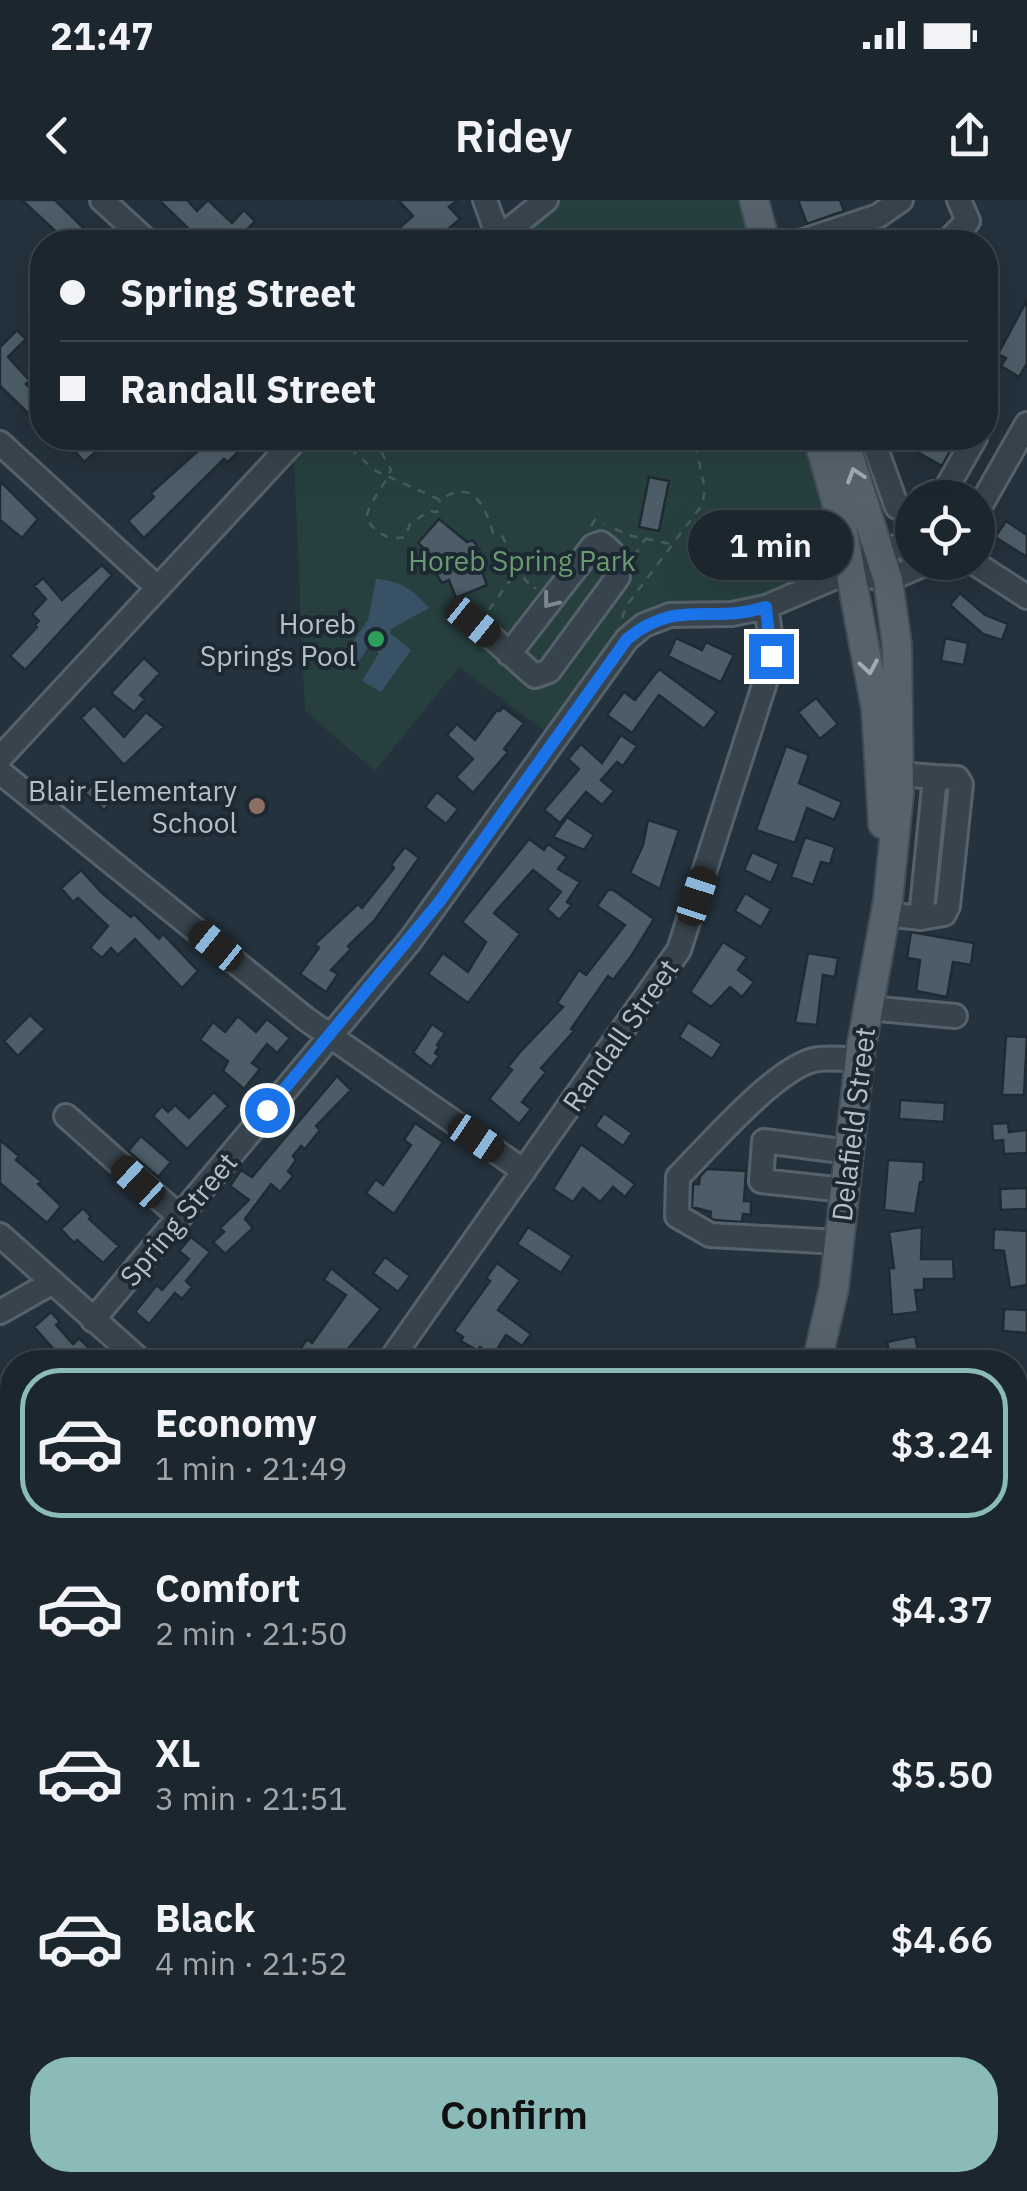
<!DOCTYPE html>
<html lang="en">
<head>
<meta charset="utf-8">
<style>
  :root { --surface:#1b262e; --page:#28323a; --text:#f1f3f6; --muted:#a0a5aa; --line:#39434a; --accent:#8bbbb9 }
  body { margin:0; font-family:"IBM Plex Sans",sans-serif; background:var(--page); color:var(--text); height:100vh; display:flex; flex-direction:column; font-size:38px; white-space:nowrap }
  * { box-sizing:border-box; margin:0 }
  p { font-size:32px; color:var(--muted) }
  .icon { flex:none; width:55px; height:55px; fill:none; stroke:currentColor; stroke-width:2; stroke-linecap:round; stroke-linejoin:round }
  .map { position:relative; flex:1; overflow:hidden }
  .drawer { position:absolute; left:0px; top:1150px; width:1028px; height:842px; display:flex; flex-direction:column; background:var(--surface); border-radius:40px 40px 0 0; box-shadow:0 10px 40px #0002,0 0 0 2px var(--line) }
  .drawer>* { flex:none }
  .banner { position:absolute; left:30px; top:30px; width:968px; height:220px; border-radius:40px; box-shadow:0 10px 40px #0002,0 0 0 2px var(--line); display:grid; align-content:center; height:220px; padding:0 30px; background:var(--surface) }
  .controls { position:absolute; left:895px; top:280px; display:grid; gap:20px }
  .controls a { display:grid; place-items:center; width:100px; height:100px; border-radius:50%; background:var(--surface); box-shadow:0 10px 40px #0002,0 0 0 2px var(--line); font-size:50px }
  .end { position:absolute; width:45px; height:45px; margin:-22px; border:12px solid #1a73e8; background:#fff; box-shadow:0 0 0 5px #fff }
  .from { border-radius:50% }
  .bubble { position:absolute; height:70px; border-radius:35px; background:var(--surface); box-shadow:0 10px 40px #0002,0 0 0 2px var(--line); font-size:32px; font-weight:600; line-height:70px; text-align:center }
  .car { position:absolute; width:30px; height:60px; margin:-30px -15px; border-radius:12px; box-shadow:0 0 8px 2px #0007; background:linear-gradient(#222 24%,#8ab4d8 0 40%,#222 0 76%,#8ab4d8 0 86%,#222 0) }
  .banner b { display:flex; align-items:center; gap:35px; height:95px; font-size:38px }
  .banner b+b { border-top:2px solid var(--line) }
  .banner i { width:25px; height:25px; background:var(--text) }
  ul { padding:18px 0 0; list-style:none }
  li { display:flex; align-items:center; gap:30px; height:150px; margin:0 20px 15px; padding:0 10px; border:5px solid transparent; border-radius:40px }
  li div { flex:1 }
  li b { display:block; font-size:38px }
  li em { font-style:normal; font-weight:600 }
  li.on { border-color:var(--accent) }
  li>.icon { width:90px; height:90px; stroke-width:1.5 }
  .button { display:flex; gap:20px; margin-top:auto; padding:20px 30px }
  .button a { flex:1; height:115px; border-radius:40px; background:var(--accent); color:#111; font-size:40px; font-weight:600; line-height:115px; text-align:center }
  .status { display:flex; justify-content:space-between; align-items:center; height:70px; padding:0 50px; background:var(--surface); direction:ltr }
  .status svg { height:28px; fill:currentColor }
  header { display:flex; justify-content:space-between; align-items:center; height:130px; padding:0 30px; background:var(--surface); font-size:45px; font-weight:600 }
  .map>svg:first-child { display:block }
  .green { fill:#27403f }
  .water { fill:#385164 }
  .building { fill:#4d5d68; stroke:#1f2b34; stroke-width:2.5 }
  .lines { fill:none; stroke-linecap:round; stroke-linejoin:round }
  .minor-casing { stroke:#56626b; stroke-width:28 }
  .major-casing { stroke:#414d56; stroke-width:32 }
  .path { stroke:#465c5c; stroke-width:2.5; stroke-dasharray:8 8; stroke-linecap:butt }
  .minor { stroke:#38444d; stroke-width:22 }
  .major { stroke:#56636d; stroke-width:28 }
  .oneway { stroke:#a1adb6 }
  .oneway2 { stroke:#7c8891 }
  .route { stroke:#1a73e8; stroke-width:12 }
  .leisure-dot { fill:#2e9e5b; stroke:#1d2932; stroke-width:4 }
  .education-dot { fill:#8d6e63; stroke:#1d2932; stroke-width:4 }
  .labels { text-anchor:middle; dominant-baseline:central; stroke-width:8; stroke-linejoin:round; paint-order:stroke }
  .park-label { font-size:28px; fill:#6b996f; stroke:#1d2932 }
  .poi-label { font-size:28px; fill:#b4bfc8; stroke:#1d2932; text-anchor:end }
  .street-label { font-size:28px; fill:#b4bfc8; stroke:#1d2932 }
</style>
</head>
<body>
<div class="status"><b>21:47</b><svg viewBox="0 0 49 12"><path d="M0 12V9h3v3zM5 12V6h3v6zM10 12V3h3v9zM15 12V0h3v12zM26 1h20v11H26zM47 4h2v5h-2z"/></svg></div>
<header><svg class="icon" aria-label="back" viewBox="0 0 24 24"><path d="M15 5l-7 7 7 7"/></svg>Ridey<svg class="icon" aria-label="share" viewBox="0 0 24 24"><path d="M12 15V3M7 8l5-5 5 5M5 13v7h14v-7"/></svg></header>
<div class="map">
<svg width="1027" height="1991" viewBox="0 0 1027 1991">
  <rect width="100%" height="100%" fill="#24323d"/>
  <path class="green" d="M562,0H744L755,42H509Z
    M312,238H808L841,361L755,400L672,403L626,425L546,532L459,467L375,571L305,511L294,257Z"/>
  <path class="water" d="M376,379C402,382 412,388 429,408L391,429L390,433L411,450L381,492L362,481L379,453L369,446L356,466L342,457L368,420Z"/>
  <path class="building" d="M22,0H55L98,42H67Z
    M159,0H187L197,11L208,0L232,23L244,10L255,21L235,42H202Z
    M398,0H458L449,7L460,19L433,42H409L397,30L413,16Z
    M798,0H840L844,11L807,24Z
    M1027,100V163L1019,177L1001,166L1006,158L998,154Z
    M17,130L26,139L8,157L30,181L26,184L42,202V207L32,217L0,186V147Z
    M64,238H112L84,262Z
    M188,238H230L241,249L228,262L224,259L144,338L128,321L154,297L151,293L199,250Z
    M893,238H951L945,247L950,251L942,266Z
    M649,277L669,281L659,331L639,327Z
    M0,281L38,319L22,338L0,320Z
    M439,319L467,342L473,340L482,355L477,358L487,385L456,398L449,380L442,383L431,366L436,360L418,343Z
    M1006,321L1027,335V357L995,337Z
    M102,365L112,375L25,470L10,456L37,427L35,425L39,421L32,414L46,399L34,386L43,378L62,400Z
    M960,393L985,415L1008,424L1002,440L983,434L950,405Z
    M676,438L702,450L706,442L734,455L721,482L668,456Z
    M945,438L968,443L964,465L941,461Z
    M144,458L160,473L140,495L145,499L134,512L111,493Z
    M659,469L717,512L704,529L659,495L632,533L607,515L624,492L635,500Z
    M816,498L838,524L820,539L798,512Z
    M94,505L124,537L146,512L164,527L124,565L81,518Z
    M503,507L524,523L504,549L508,552L473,593L456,577L473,559L447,535L457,524L475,540L497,510L500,511Z
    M621,535L637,546L623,566L617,562L601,580L614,591L602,605L586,592L560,623L544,610L579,569L568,559L581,544L602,563Z
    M786,546L809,555L799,583L842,602L834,620L807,608L795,643L756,630Z
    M98,578L118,595L104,610L85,593Z
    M437,592L458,609L446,624L425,607Z
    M567,617L594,635L584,650L553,637Z
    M648,620L679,630L660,689L630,673L643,645Z
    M805,637L835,647L830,664L821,662L813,685L791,677Z
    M529,639L544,650L548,644L567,657L558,669L580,682L567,702L572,705L559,720L547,709L561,692L533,670L494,713L520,734L468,803L428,774L443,753L468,772L486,742L462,722Z
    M405,647L419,658L374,721L348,746L351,749L331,770L338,774L326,792L300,774L319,748L315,744L358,704L362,708L394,668L391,665Z
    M752,652L779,664L771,683L744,670Z
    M81,670L102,693L131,717L134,714L159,739L163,734L198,771L182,788L135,739L118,755L111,748L102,758L90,748L108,726L78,698L73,702L61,688Z
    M608,690H613L654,719L632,755L613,780L608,776L571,829L574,831L541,868L546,872L522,902L531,909L519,924L489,899L512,870L508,867L520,852L563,807L557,803L579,770L586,775L625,725L597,706Z
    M745,693L771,709L761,727L735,711Z
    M911,732L974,743L971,765L953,762L947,797L916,791L920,760L907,758Z
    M723,742L747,757L738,770L754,782L742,797L730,787L711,807L690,792Z
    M808,753L838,758L835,777L823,775L817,825L795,823Z
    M30,815L45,829L18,856L4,841Z
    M238,816L256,832L267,819L290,838L277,853L267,844L252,863L260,869L244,889L223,871L228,861L200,840L213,822L225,832Z
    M688,822L722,844L712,859L679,837Z
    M432,824L445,833L437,845L439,847L435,853L439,856L431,867L413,853Z
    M1006,836L1027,837L1024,895H1002Z
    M337,876L351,890L316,926L320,930L305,949L301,946L293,956L296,960L288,971L293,976L280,992L271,984L245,1019L253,1028L225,1054L213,1042L224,1032L220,1028L249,1000L230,986L241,970L252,977Z
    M214,892L228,906L187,949L153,916L162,906L168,912L175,905L189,918Z
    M900,900L945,903L944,922L899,919Z
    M604,913L632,933L623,946L595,926Z
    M415,923L443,942L394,1014L366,993L376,979L383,985L411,945L404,940Z
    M1008,923L1009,932L1027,930V953L1004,954L1003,940L993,941L992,924Z
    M141,936L171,962L158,977L128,951Z
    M0,940L19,956L16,960L41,981L38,984L61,1006L47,1023L0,983Z
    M581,944L635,984L625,997L613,987L600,1002L583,988L573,1002L553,989Z
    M888,960L924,962L923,982H920L915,1014L884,1010Z
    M707,969L746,971L744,1001H751V1015L743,1014L742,1022L714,1020L710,1018L711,1012L692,1007L693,984H699L700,976Z
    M1027,988V1009L1001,1010L1000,989Z
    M83,1008L91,1017L89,1019L119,1046L103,1063L77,1040L74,1043L61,1029Z
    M528,1027L572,1056L561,1073L517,1044Z
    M922,1027L921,1059H953L954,1079H924V1090H915L918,1112L892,1115L889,1068H894L889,1032Z
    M994,1029L1027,1031V1085L1010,1088L1004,1051L993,1050Z
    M191,1037L210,1052L186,1081L192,1087L182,1099L175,1093L149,1124L135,1112L157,1085L162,1090L189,1059L179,1051Z
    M385,1057L410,1076L398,1092L373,1073Z
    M497,1063L520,1080L498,1110L531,1134L522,1146L506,1135L493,1156L480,1147L478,1151L461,1141L463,1137L454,1131L490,1081L486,1078Z
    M331,1068L381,1109L337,1162H302L306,1157L299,1151L307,1139L312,1143L346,1095L324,1080Z
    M1004,1109L1027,1110V1133L1003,1131Z
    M51,1112L60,1122L56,1125L73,1144L79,1138L103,1162H65L34,1127Z
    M915,1136L919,1155L891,1161L887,1142Z
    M1015,1577H1027V1619H1015Z
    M1027,1673V1761H1015V1674Z
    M0,1695L12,1697V1741L0,1739Z
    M0,1802L12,1804L8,1857L12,1861L8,1889L0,1888Z"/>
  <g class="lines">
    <g class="minor-casing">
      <path id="minor" d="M102,0L148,42
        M485,0L499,39
        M494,42L546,0
        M800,42L878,16L901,0
        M947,42L968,21L959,0
        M872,238L897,307
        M0,243L158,388
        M943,294L975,238
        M923,298L934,293L965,298
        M978,310L1027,224
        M973,362L1027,397
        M873,377L888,380L929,362
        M473,422C495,439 514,458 535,476L549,471L618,377C618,359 616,354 601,343L593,346L509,454
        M0,558L297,238
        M0,572L306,819L524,971
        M899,574L935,577L921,718
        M886,714L921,718L944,714L948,706L961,584L957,578L935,577
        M868,808L955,816
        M66,916L180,1017
        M845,990L761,981L764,941L849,952
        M0,1035L142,1162
        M839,1042L710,1035L677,1016L678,977C709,946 773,871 813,860C827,857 844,859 859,860
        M0,1112L51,1083
        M93,1120L409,742L627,439L644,425L670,415L732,414L766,407L850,371L879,351L912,343
        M389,1162L679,750L768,473L772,446L766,407
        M0,1303L12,1302
        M1015,1379L1027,1378
        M0,1557L12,1644
        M1015,1650L1027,1649
        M0,1658L12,1660
        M0,1776L12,1778
        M1015,1817L1027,1816
        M1015,1894V1964
        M817,1980V1991
        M863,1980V1991
        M569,1991L572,1980
        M1014,1991V1980"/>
    </g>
    <g class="major-casing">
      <path id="major" d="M754,0L765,42
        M818,238L839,311L876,509L883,624
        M817,1162L834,1088L861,848L888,700L899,593L897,445L888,380L843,238
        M0,1905L12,1907
        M282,1980L283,1991
        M417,1980L478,1991"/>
    </g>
    <path class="path" d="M338,238L376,271L440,300C473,278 484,304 493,333L503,337L517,371L534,389L536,387
      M374,238L391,270C383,288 371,299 366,318C376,333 387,341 405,337L410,324L429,311L437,312L440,300
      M591,326L595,320L604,324
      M615,329L632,336L671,344
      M634,356L646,338
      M489,410L516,372
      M622,418L627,405L702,305L705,290L694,238"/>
    <use href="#minor" class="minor"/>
    <use href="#major" class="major"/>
  </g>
  <defs><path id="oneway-chevron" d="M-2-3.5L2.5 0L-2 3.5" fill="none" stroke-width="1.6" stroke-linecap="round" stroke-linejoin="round" transform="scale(2.5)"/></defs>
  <g class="oneway">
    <use href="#oneway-chevron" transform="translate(855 275) rotate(-108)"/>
    <use href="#oneway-chevron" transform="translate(869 467) rotate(80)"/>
  </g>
  <use class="oneway2" href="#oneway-chevron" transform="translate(550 401) rotate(128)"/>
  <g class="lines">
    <path class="route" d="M267,910L440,701L627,439C679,397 710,425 766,407L771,456"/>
  </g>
  <circle class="leisure-dot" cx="376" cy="439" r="10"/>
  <circle class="education-dot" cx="257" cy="606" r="10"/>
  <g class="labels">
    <g class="park-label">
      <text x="522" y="360">Horeb Spring Park</text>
    </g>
    <g class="poi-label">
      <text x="356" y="423">Horeb<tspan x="356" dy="32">Springs Pool</tspan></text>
      <text x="237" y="590">Blair Elementary<tspan x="237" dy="32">School</tspan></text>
    </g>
    <g class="street-label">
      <text transform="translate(620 835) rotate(-55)">Randall Street</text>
      <text transform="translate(853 924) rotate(-83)">Delafield Street</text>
      <text transform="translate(178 1019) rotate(-50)">Spring Street</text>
    </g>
  </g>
</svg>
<div class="controls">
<a><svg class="icon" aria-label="locate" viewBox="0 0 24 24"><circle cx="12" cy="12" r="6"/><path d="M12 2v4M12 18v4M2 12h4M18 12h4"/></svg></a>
</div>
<i class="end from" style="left:267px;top:910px"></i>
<i class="end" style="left:771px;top:456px"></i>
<div class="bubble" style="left:688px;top:310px;width:165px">1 min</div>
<i class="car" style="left:473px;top:422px;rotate:129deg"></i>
<i class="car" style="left:697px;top:696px;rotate:18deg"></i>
<i class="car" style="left:216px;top:746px;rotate:309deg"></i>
<i class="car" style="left:476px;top:938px;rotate:124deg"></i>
<i class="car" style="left:138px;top:982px;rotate:313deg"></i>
<div class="banner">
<b><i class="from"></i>Spring Street</b>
<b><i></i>Randall Street</b>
</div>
<section class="drawer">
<ul>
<li class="on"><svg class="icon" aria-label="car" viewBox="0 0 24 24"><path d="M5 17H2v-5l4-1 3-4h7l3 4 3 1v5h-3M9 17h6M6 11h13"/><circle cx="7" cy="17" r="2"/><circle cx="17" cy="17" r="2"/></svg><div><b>Economy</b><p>1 min · 21:49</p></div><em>$3.24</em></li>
<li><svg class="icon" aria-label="car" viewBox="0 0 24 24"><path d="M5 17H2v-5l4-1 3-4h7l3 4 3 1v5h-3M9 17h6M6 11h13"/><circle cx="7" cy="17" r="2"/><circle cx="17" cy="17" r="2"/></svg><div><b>Comfort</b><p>2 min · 21:50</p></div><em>$4.37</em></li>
<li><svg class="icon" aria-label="car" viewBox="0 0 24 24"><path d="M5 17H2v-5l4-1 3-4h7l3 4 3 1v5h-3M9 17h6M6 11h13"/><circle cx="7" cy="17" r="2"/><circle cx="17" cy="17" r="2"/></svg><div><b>XL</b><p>3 min · 21:51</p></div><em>$5.50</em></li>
<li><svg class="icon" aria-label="car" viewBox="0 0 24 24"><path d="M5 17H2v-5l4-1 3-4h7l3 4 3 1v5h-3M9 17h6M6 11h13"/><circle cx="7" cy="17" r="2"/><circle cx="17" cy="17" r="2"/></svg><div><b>Black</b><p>4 min · 21:52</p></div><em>$4.66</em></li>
</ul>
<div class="button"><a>Confirm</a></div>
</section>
</div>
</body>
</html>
